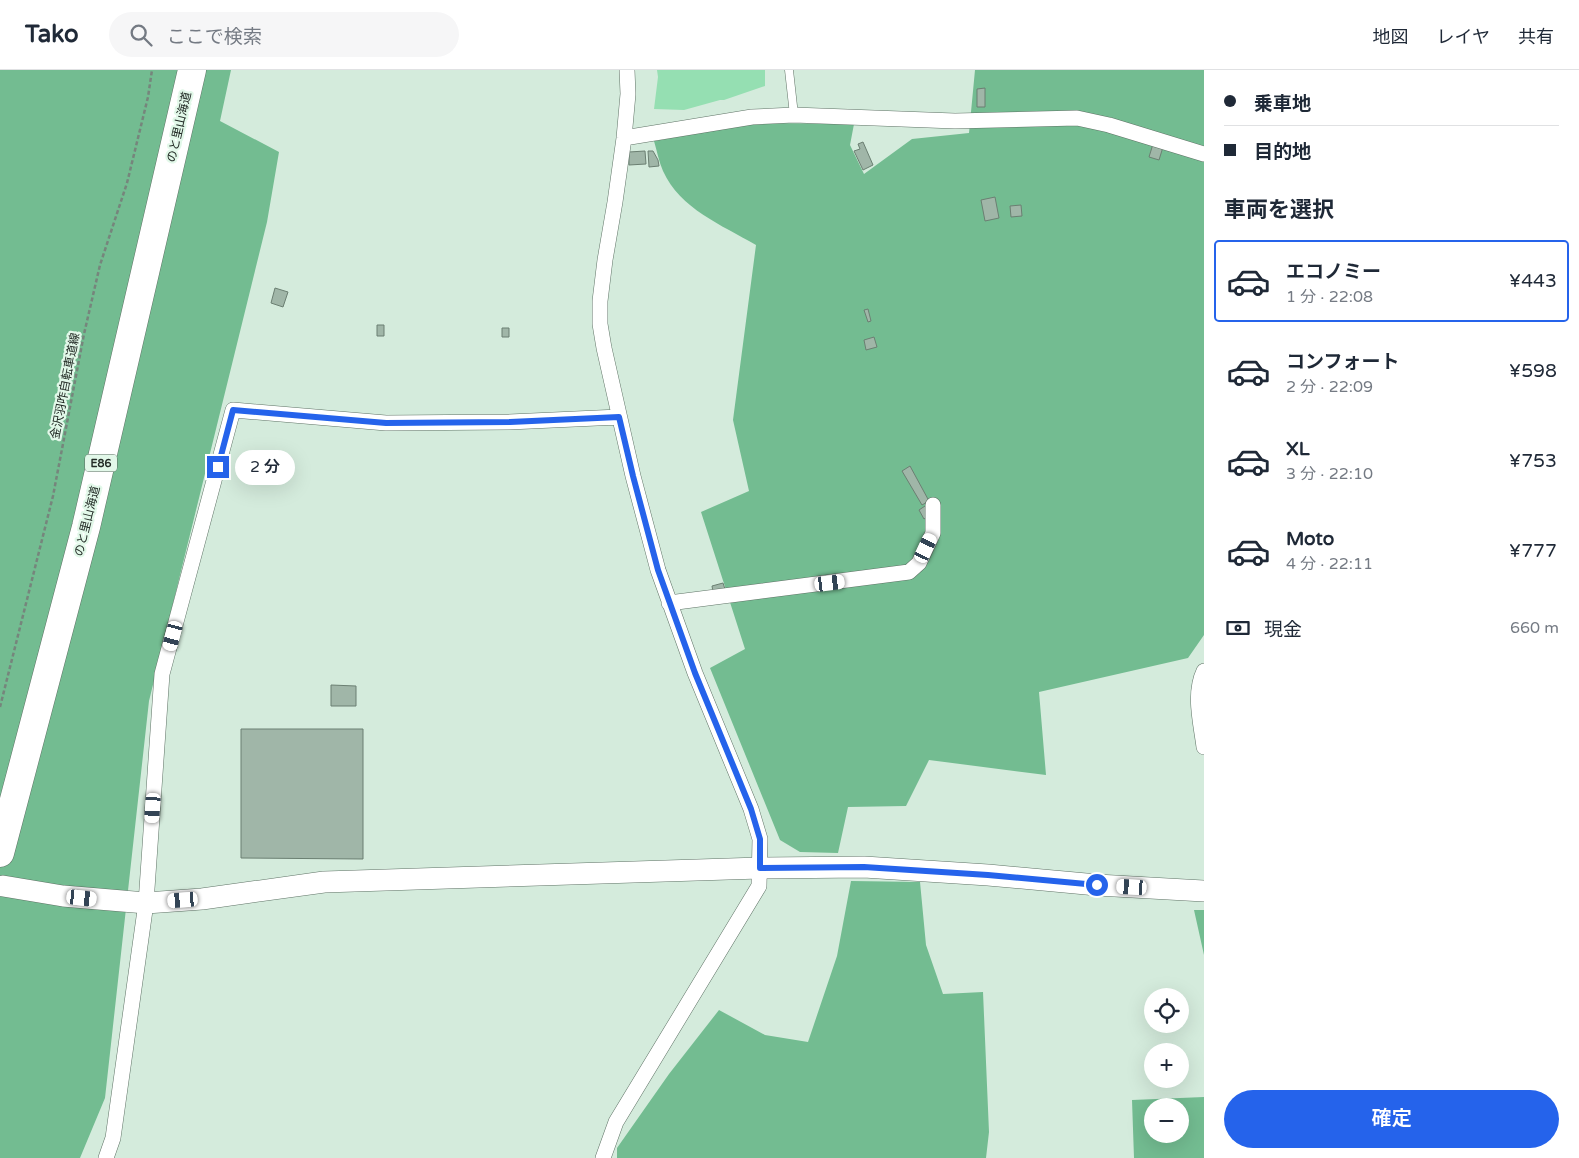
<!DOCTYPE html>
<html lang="ja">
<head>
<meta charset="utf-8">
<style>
  :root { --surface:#fff; --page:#f6f6f7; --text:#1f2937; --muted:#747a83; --line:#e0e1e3; --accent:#2563eb }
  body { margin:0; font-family:"Varela Round","Noto Sans JP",sans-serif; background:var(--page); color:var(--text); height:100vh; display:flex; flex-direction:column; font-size:19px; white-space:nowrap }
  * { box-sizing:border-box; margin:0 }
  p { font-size:16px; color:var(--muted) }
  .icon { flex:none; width:28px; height:28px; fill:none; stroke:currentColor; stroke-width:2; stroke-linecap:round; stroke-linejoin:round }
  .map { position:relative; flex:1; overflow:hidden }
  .panel { display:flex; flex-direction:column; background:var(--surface); width:375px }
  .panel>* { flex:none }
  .guide { display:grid; align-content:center; height:110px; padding:0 20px; background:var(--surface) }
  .buttons { position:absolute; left:1144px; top:918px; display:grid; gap:10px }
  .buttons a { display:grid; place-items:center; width:45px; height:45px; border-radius:50%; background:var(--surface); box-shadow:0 5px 20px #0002; font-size:25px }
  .end { position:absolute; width:22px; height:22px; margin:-11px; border:6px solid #2563eb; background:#fff; box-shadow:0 0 0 2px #fff }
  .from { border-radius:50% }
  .bubble { position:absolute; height:35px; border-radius:18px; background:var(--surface); box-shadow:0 5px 20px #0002; font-size:16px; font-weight:600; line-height:35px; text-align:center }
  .car { position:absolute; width:15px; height:30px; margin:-15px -8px; border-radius:6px; box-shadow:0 0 4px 1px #0007; background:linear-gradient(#fff 24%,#345 0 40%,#fff 0 76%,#345 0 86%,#fff 0) }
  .guide b { display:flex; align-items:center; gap:18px; height:48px; font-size:19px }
  .guide b+b { border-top:1px solid var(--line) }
  .guide i { width:12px; height:12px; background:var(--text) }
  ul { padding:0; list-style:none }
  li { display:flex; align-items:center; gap:15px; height:82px; margin:0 10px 8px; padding:0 10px; border:2px solid transparent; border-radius:5px }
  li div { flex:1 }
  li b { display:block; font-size:19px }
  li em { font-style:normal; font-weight:600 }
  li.current { border-color:var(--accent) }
  li>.icon { width:45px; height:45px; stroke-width:1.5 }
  h2 { padding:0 20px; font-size:22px; line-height:60px }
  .pay { display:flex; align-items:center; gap:12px; height:55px; padding:0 20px; font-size:19px }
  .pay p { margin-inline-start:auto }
  .cta { display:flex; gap:10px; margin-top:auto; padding:10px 20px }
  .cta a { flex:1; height:58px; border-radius:30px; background:var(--accent); color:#fff; font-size:20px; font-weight:600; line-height:58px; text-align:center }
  header { display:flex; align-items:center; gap:30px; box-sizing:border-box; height:70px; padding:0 25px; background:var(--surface); border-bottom:1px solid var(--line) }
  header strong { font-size:24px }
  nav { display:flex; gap:28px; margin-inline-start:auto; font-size:18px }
  .search { width:350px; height:45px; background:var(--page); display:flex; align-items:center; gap:12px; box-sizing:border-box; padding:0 18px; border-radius:28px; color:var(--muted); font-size:19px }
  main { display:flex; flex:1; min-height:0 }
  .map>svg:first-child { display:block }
  .forest { fill:#73bc91; fill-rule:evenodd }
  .water { fill:#95dfb2 }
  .building { fill:#a0b6a8; stroke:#6b7f72 }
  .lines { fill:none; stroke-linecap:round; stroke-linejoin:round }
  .lane-casing { stroke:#5f7366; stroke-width:9 }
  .street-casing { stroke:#5f7366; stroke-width:16 }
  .secondary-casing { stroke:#5f7366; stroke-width:22 }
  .highway-casing { stroke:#5f7366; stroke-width:29 }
  .path { stroke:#76857c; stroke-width:2.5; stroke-dasharray:4 2.5; stroke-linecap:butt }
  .lane { stroke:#fff; stroke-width:8 }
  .street { stroke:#fff; stroke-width:15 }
  .secondary { stroke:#fff; stroke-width:21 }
  .highway { stroke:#fff; stroke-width:28 }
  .route { stroke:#2563eb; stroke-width:6 }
  .labels { text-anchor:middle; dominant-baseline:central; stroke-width:4.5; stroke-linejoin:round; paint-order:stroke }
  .shield { fill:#e2f8e9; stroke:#5c6860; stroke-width:1 }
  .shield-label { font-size:11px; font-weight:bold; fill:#232b26 }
  .street-label { font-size:12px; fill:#232b26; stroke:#e2f8e9 }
</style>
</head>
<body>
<header>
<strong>Tako</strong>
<div class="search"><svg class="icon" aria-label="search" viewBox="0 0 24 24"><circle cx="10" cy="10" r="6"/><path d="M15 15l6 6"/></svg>ここで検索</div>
<nav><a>地図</a><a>レイヤ</a><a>共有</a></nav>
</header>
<main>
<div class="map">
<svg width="1204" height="1088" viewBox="0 0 1204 1088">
  <rect width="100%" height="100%" fill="#d4ebdc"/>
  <path class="forest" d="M0,0H231L220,51L279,82L267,152L149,631L105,1028L80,1088H0Z
    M975,0H1204V565L1188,588L1039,622L1046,705L929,690L906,736L848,737L838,783L800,782L780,770L710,598L745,579L701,442L749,421L733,350L756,175C722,155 680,139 663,101C659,92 657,81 654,71L754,53L854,54L850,75L864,104L912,69L969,63Z
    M851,811L920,812L926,875L943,924L983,922L989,1062L986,1088H617V1078L669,1004L719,940L765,965L808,972L837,886Z
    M1194,840H1204V885Z
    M1204,1027V1088H1134L1132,1030ZM1152,1036H1180V1064H1152Z"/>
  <path class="water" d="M657,0H765V16L724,30H720L684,40L654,39L658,7Z"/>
  <path class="building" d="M985,18V37H977V19Z
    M863,72L873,95L863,100L854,81L860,79L858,74Z
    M1153,74L1163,77L1159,90L1149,87Z
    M645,81L646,94L629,95V82Z
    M648,81H653L658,90L659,96L649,97Z
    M995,127L999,148L985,151L981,130Z
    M1021,135L1022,146L1011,147L1010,136Z
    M275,218L288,222L283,237L271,233Z
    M868,239L871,251L868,252L864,240Z
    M377,255H384V266H377Z
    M502,258H509V267H502Z
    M874,267L877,277L866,280L864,270Z
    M910,396L929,431L922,435L902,401Z
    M925,436L931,444L924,449L919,440Z
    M723,513L725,519L713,522L712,516Z
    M331,615L356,616V636H331Z
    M241,659H363V789L241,788Z"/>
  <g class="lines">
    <g class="lane-casing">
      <path id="lane" d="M789,0L794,45"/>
    </g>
    <g class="street-casing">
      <path id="street" d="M624,68L752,47L794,45L955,51L1077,48L1109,55L1204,84
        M669,533L909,502L919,493L933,463V435
        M1204,601C1193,624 1201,653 1204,677
        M106,1088L113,1068L146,833L162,604L233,340L386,353L509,352L619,347
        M603,1088L616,1052L759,816L760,769L751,739L695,603L658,500L633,406L604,278L600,254V231L605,190L615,132L624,68L628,24L627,0"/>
    </g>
    <g class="secondary-casing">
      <path id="secondary" d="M3,816L63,826L146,833L202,829L324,812L760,798L864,797L988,805L1097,815L1204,821"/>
    </g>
    <g class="highway-casing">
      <path id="highway" d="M0,783L86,457L192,0"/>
    </g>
    <path class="path" d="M0,637L53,426L84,264L100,195L127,113L148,27L152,0"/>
    <use href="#lane" class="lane"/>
    <use href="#street" class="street"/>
    <use href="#secondary" class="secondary"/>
    <use href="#highway" class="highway"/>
  </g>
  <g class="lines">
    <path class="route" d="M218,397L233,340L386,353L510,352L619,347L633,406L658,500L695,603L751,739L760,769V798L864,797L988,805L1097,815"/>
  </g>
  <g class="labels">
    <rect class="shield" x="85" y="384.5" width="32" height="17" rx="4"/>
    <g class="shield-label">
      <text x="101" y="393">E86</text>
    </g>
    <g class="street-label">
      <text transform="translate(179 57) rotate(-77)">のと里山海道</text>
      <text transform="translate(65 316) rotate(-79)">金沢羽咋自転車道線</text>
      <text transform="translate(87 451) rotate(-76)">のと里山海道</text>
    </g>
  </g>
</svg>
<div class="buttons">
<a><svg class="icon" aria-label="locate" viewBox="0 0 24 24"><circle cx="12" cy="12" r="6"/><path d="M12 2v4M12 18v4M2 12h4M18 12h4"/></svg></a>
<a>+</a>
<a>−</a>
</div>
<i class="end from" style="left:1097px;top:815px"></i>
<i class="end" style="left:218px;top:397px"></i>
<div class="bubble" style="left:235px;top:380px;width:60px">2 分</div>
<i class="car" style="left:926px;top:478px;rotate:25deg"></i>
<i class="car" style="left:830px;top:513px;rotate:83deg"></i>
<i class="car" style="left:173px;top:566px;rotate:195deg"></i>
<i class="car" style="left:153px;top:738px;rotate:184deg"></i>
<i class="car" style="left:1132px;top:817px;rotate:273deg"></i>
<i class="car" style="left:82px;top:828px;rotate:96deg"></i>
<i class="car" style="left:183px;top:830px;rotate:266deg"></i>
</div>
<section class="panel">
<div class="guide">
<b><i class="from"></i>乗車地</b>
<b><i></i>目的地</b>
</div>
<h2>車両を選択</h2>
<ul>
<li class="current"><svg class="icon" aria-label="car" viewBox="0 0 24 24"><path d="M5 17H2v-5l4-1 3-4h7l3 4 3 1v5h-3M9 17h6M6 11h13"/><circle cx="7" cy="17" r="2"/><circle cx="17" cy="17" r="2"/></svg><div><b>エコノミー</b><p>1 分 · 22:08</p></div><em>¥443</em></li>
<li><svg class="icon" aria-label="car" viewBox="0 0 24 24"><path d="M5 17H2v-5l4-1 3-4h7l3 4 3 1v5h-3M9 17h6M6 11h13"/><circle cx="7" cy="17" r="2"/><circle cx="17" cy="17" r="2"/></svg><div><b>コンフォート</b><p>2 分 · 22:09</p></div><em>¥598</em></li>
<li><svg class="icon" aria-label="car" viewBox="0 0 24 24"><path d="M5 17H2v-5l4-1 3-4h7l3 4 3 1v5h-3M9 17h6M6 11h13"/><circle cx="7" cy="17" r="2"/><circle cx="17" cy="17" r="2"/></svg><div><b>XL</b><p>3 分 · 22:10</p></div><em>¥753</em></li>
<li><svg class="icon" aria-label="car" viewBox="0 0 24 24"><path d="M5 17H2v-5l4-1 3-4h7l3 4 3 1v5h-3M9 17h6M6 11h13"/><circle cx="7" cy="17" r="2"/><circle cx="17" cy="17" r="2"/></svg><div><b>Moto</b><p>4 分 · 22:11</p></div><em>¥777</em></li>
</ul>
<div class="pay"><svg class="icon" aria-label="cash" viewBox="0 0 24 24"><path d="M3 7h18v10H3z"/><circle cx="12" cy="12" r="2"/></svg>現金<p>660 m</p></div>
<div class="cta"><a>確定</a></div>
</section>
</main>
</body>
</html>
